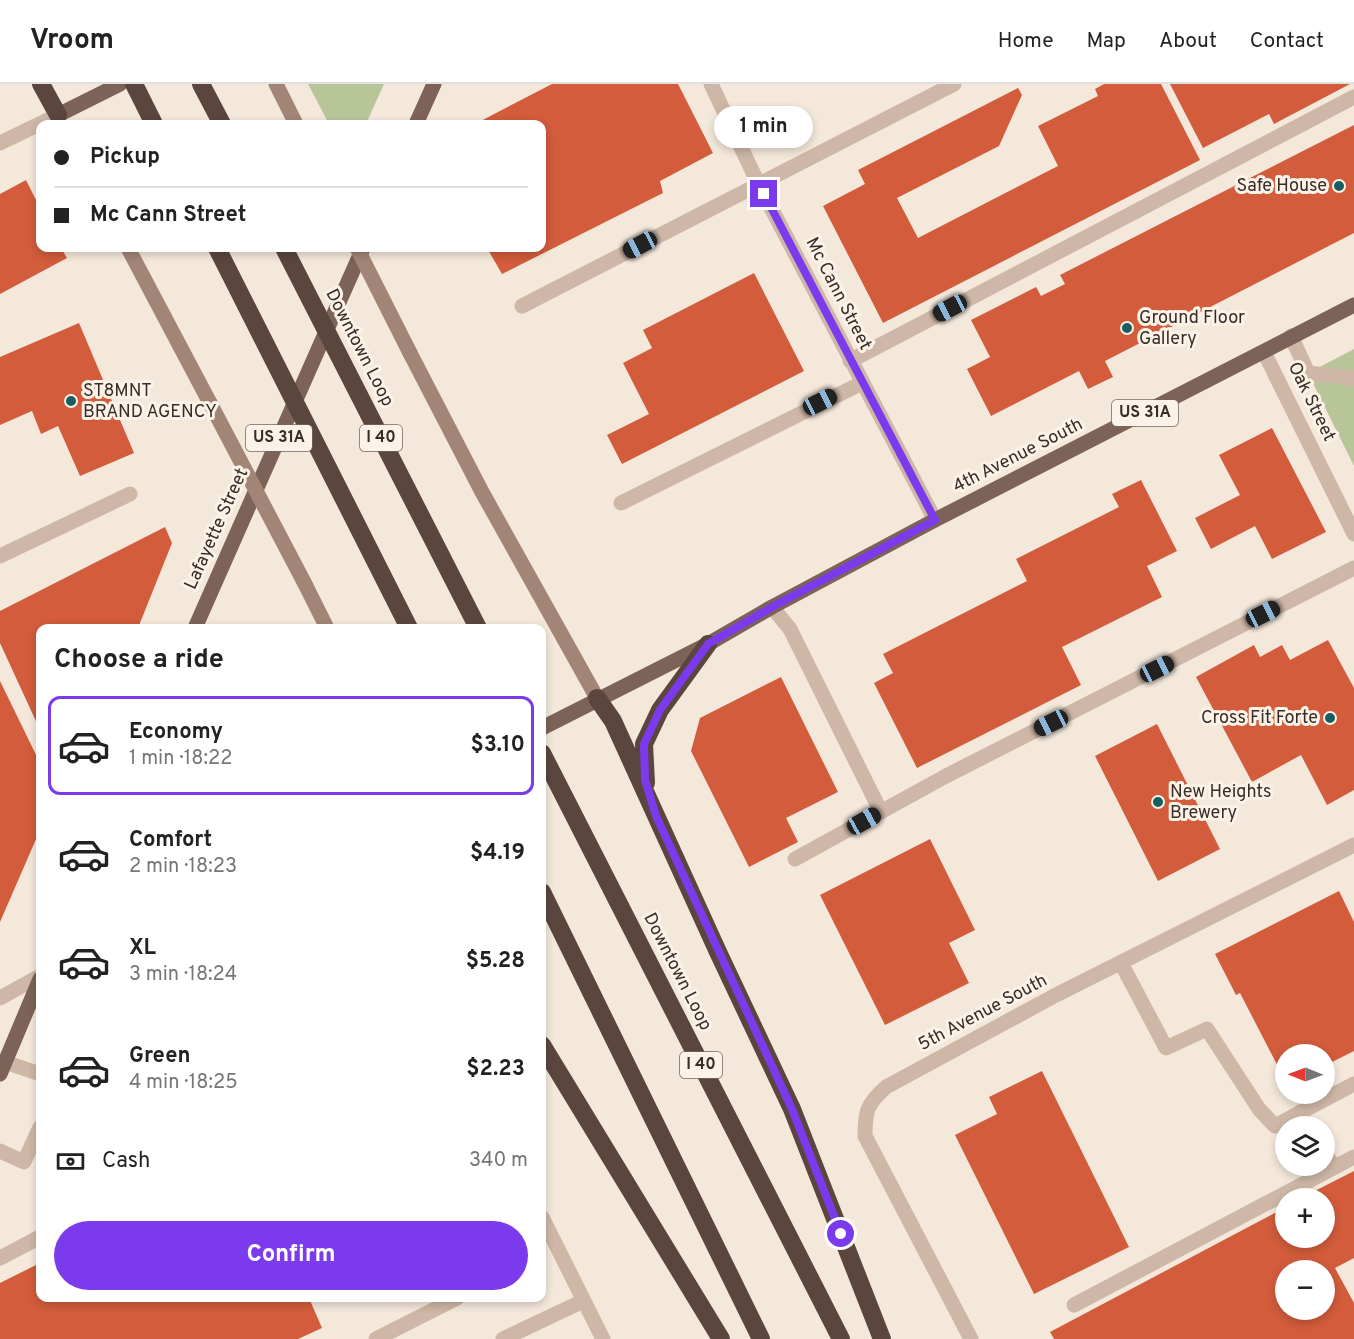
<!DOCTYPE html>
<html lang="en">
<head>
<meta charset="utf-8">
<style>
  :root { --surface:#fff; --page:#f6f6f6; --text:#222; --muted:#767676; --line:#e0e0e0; --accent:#7c3aed }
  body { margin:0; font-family:Overpass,sans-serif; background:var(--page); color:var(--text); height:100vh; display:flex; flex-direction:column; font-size:22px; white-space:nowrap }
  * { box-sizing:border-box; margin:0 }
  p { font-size:20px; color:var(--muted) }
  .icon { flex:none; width:33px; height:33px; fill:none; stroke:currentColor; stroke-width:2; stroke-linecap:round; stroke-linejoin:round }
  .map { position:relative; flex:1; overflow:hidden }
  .panel { position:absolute; left:36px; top:540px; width:510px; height:678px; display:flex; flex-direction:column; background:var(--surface); border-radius:12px; box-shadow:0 3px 9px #0003 }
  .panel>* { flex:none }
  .hud { position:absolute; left:36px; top:36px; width:510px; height:132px; border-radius:12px; box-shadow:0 3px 9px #0003; display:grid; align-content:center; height:132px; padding:0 18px; background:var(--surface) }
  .needle { width:39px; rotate:271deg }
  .buttons { position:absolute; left:1275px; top:960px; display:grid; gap:12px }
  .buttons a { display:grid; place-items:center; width:60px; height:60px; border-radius:50%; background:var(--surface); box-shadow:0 3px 9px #0003; font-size:30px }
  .end { position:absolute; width:27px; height:27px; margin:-14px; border:8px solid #7c3aed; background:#fff; box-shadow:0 0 0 3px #fff }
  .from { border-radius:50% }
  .bubble { position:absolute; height:42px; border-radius:21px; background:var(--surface); box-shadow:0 3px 9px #0003; font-size:20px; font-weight:700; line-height:42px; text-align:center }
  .car { position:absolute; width:18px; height:36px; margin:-18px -9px; border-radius:8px; box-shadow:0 0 4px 2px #0007; background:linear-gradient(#222 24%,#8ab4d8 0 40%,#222 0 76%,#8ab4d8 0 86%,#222 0) }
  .hud b { display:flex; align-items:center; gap:21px; height:57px; font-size:22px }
  .hud b+b { border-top:2px solid var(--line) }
  .hud i { width:15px; height:15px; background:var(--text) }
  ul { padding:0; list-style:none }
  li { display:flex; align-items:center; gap:18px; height:99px; margin:0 12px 9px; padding:0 6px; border:3px solid transparent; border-radius:12px }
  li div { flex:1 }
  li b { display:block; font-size:22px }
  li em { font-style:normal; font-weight:700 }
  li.selected { border-color:var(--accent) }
  li>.icon { width:54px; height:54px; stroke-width:1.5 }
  h2 { padding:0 18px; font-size:27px; line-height:72px }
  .pay { display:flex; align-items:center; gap:15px; height:66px; padding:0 18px; font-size:22px }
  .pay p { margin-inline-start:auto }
  .button { display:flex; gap:12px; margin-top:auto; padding:12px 18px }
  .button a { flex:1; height:69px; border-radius:36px; background:var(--accent); color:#fff; font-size:24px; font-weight:700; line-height:69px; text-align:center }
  header { display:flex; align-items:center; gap:36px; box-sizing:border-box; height:84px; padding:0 30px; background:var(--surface); border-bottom:2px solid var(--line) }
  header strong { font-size:28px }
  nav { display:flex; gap:33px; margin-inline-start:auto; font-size:21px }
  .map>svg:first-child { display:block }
  .green { fill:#b8c599 }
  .building { fill:#d25c3c; fill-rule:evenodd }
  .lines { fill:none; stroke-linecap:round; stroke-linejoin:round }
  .service { stroke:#ceb7a6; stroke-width:15 }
  .minor { stroke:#ceb7a6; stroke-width:15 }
  .tertiary { stroke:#ceb7a6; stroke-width:15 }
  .secondary { stroke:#a28577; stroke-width:15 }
  .primary { stroke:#7d6257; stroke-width:15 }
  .motorway { stroke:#5b463e; stroke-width:18 }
  .secondary-bridge { stroke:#a28577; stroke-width:15 }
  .motorway-bridge { stroke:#5b463e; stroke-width:18 }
  .route { stroke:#7c3aed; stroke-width:8 }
  .poi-dot { fill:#185d5f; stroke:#fbf2e8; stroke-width:2 }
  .labels { text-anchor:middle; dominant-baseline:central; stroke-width:6; stroke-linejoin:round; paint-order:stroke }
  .shield { fill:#fbf2e8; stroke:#736761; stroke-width:1.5 }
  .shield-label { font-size:16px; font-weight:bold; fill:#392c27 }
  .poi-label { font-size:18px; fill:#392c27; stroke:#fbf2e8; text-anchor:start }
  .street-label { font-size:18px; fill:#392c27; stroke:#fbf2e8 }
</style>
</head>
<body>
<header>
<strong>Vroom</strong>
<nav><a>Home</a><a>Map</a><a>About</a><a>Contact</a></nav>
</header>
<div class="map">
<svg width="1354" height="1255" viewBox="0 0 1354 1255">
  <rect width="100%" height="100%" fill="#f4e8db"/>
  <path class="green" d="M308,0H384L366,40H329Z
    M1354,265V382L1308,289Z"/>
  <path class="building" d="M552,0H678L713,69L660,97L663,109L502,190L487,164H542V40H475Z
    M1104,0H1161L1200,76L883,239L823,122L865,100L858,86L1018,4L1022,11L999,62L897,114L918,154L1058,82L1038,42L1098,12L1095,5Z
    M1170,0H1350L1274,40L1269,30L1203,64Z
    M1354,41V149L1105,277L1113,293L1088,305L1079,287L991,332L967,285L990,273L971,236L1036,203L1041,212L1065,200L1060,191Z
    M26,96L40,124V164H61L67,174L0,210V110Z
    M754,189L804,287L622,380L607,351L649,330L623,279L652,264L643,246Z
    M79,239L134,369L80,392L58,342L41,350L32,327L0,341V273Z
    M1272,344L1326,448L1272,475L1255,442L1211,465L1195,434L1240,411L1219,371Z
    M1141,396L1177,467L1147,482L1162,513L1062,563L1081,601L917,684L874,599L893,589L883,570L1027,497L1016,475L1119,423L1112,410Z
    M165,443L172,459L138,544H40V646L0,559V527Z
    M1328,556L1354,604V706L1327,721L1301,671L1252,698L1196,593L1254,561L1260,573L1282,561L1290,576Z
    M781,593L838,708L786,734L798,758L749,783L691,667L700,634Z
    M0,597L40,679V746L0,838Z
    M1157,640L1220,765L1158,797L1095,672Z
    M930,755L975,846L949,859L969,899L885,941L820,811Z
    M1339,807L1354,838V967L1324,982V970H1286V998L1240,909L1236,911L1215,870Z
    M1042,987L1129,1163L1034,1210L955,1051L997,1030L989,1013Z
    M1354,1087V1174L1335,1184L1354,1219V1255H1054L1050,1248L1286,1123V1154H1324V1114H1301ZM1286,1186H1324V1226H1286Z
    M40,1179V1214H309L322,1244L298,1255H0V1199Z"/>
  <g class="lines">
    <path class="service" d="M1291,252L1308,289L1354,294
      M850,277L1354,13
      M621,419L862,299
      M0,472L130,410
      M772,523L790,545L881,728
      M795,775L946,692L1354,484
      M1121,879L1166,964L1207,945L1259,1025L1275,1042L1299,1029L1307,1042
      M5,978L40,990
      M1299,1029L1354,1000
      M0,1067L24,1078L40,1043
      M1324,1069L1335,1083
      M0,1174L40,1153
      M1074,1221L1354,1073
      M503,1255L583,1217"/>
    <path class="minor" d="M711,0L758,99L935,436
      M522,222L954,0
      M542,1133L603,1255
      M376,1255L457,1214
      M971,1255L865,1052C865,1027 867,1020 886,1003L1056,911L1354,761"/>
    <path class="tertiary" d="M0,59L58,31
      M1264,268L1354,450
      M0,914L40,892"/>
    <path class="secondary" d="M276,0L296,40
      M128,164L210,319
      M410,269L482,408L597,614
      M305,500L327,544"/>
    <path class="primary" d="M58,31L120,0
      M416,40L434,0
      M195,544L363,164
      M542,644L708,560L772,523L935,436L1354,221
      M0,990L40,895"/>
    <path class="motorway" d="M41,0L58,31
      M134,0L154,40
      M201,0L222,40
      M597,614L613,637L718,868L792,1025L882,1255
      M542,669L841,1255
      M646,699L644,660L660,626L708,560
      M542,808L761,1255
      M542,961L721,1255"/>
    <path class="secondary-bridge" d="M357,164L410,269
      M210,319L305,500"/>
    <path class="motorway-bridge" d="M217,164L409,544
      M284,164L478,544"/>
  </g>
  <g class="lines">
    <path class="route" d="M764,110L935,436L772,523L708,560L660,626L644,660L645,696L656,732L792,1025L841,1150"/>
  </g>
  <g class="poi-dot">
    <circle cx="1339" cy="102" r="6"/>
    <circle cx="1127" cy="244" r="6"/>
    <circle cx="71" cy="317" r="6"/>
    <circle cx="1330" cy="634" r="6"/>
    <circle cx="1158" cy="718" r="6"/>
  </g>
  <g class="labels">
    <g class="shield">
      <rect x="1112" y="316" width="66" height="26" rx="4.5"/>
      <rect x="246" y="341" width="66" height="26" rx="4.5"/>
      <rect x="360" y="341" width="42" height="26" rx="4.5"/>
      <rect x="680" y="968" width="42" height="26" rx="4.5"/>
    </g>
    <g class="shield-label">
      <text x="1145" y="329">US 31A</text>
      <text x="279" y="354">US 31A</text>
      <text x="381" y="354">I 40</text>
      <text x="701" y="981">I 40</text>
    </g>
    <g class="poi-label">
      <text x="1327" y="102" text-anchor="end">Safe House</text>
      <text x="1139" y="234">Ground Floor<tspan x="1139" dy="21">Gallery</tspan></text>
      <text x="83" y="307">ST8MNT<tspan x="83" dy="21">BRAND AGENCY</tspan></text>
      <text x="1318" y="634" text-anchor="end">Cross Fit Forte</text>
      <text x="1170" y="708">New Heights<tspan x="1170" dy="21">Brewery</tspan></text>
    </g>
    <g class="street-label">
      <text transform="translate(838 210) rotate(63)">Mc Cann Street</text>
      <text transform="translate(359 264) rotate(63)">Downtown Loop</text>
      <text transform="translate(1311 318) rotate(64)">Oak Street</text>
      <text transform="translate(1018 372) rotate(-27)">4th Avenue South</text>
      <text transform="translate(217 445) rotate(-66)">Lafayette Street</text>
      <text transform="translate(677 888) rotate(63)">Downtown Loop</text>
      <text transform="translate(983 929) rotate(-28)">5th Avenue South</text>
    </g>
  </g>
</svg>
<div class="buttons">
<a><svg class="needle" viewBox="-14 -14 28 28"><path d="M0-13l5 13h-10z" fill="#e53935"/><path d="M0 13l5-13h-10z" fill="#767676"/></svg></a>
<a><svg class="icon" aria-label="layers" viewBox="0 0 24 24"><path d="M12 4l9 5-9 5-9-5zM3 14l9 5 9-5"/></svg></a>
<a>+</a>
<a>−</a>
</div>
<i class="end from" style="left:841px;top:1150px"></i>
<i class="end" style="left:764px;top:110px"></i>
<div class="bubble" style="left:714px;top:22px;width:99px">1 min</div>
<i class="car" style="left:640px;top:161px;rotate:242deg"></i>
<i class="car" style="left:950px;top:224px;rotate:242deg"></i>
<i class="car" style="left:820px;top:318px;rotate:63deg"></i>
<i class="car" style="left:1263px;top:530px;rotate:63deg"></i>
<i class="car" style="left:1157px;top:585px;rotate:63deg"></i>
<i class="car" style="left:1051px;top:639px;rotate:244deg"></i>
<i class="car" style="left:864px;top:737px;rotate:61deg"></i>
<div class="hud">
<b><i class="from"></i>Pickup</b>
<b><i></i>Mc Cann Street</b>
</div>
<section class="panel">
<h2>Choose a ride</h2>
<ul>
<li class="selected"><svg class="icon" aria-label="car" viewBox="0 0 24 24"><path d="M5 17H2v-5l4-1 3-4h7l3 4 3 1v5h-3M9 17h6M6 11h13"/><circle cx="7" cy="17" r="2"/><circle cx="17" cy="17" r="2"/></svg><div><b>Economy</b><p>1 min · 18:22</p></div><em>$3.10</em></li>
<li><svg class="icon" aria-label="car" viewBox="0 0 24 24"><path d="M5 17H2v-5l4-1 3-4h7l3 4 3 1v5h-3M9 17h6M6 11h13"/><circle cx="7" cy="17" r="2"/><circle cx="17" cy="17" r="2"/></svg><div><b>Comfort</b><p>2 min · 18:23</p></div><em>$4.19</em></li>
<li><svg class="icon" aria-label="car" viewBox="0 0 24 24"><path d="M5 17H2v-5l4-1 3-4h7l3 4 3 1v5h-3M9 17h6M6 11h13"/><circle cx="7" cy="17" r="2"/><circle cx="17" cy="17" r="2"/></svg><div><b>XL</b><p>3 min · 18:24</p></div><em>$5.28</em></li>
<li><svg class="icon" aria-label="car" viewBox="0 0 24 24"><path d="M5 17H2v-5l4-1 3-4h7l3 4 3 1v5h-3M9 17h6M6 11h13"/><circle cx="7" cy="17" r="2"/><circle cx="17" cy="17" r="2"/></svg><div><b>Green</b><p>4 min · 18:25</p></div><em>$2.23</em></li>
</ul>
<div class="pay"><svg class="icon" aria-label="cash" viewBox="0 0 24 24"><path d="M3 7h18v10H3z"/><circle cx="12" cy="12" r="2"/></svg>Cash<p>340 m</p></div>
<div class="button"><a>Confirm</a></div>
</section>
</div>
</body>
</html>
